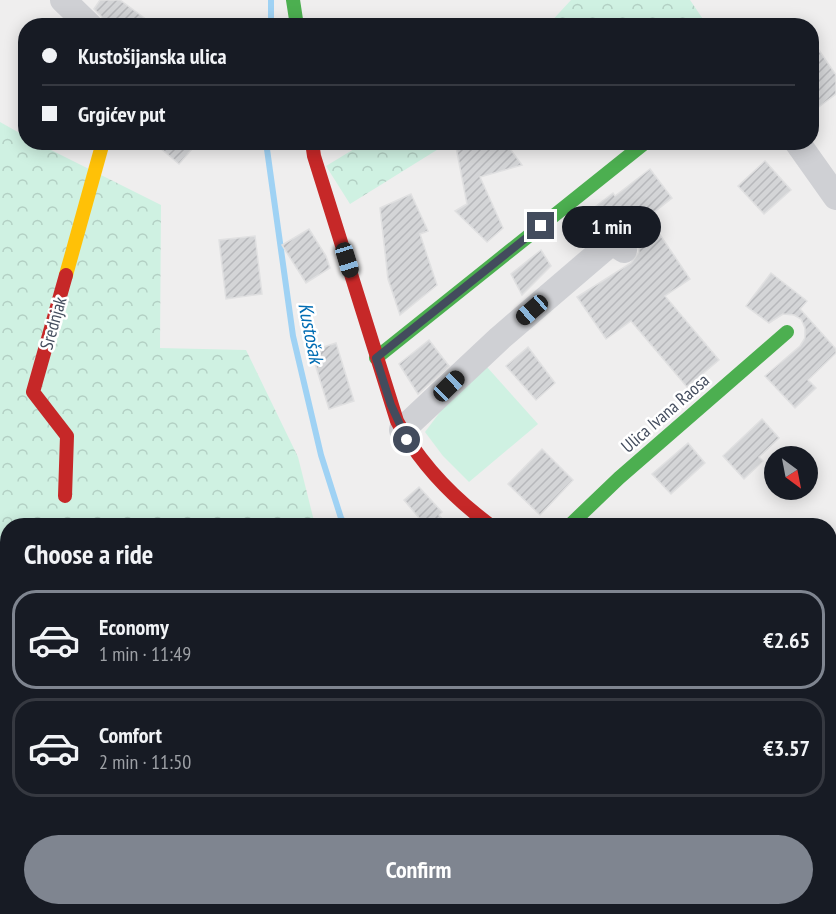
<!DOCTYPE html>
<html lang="en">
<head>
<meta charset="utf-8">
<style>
  :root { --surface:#171b24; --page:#20242c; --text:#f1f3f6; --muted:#9ea1a6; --line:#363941; --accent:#7f8590 }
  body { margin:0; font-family:"PT Sans Narrow",sans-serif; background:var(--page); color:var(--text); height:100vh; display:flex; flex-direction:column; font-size:22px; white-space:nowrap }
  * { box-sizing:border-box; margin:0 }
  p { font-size:20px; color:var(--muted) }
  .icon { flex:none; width:33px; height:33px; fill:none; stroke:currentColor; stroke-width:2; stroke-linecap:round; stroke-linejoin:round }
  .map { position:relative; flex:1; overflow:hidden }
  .details { position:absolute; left:0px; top:518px; width:837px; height:398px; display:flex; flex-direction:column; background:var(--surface); border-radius:24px 24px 0 0; box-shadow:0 3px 15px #0003 }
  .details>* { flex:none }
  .guide { position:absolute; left:18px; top:18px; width:801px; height:132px; border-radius:24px; box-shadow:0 3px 15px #0003; display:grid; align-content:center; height:132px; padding:0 24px; background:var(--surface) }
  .needle { width:39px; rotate:148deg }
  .tools { position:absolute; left:764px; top:446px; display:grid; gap:12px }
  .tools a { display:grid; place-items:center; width:54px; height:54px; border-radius:50%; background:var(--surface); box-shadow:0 3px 15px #0003; font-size:30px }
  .end { position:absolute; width:27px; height:27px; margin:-14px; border:8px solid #434c5d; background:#fff; box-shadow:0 0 0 3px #fff }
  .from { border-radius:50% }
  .bubble { position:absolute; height:42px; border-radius:21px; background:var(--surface); box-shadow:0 3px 15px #0003; font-size:20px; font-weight:700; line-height:42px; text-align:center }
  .car { position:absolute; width:18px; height:36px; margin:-18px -9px; border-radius:8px; box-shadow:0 0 4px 2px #0007; background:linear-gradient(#222 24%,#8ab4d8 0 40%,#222 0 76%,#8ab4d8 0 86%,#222 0) }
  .guide b { display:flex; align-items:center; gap:21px; height:57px; font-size:22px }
  .guide b+b { border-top:2px solid var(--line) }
  .guide i { width:15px; height:15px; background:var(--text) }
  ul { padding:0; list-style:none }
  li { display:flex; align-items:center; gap:18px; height:99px; margin:0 12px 9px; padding:0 12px; border:3px solid var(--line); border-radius:24px }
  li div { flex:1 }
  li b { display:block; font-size:22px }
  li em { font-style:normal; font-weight:700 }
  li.selected { border-color:var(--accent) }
  li>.icon { width:54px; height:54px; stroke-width:1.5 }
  h2 { padding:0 24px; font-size:27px; line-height:72px }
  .button { display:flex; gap:12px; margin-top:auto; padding:12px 24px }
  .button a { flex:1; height:69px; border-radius:36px; background:var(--accent); color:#fff; font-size:24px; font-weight:700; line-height:69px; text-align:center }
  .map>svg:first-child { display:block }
  .green { fill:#cff1e2 }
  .forest { fill:url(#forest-crowns) }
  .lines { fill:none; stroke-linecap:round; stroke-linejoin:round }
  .stream { stroke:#9fd2f4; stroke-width:6 }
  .building { fill:url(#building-hatch); stroke:#e0e0e1; stroke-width:1.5 }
  .street { stroke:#cfd0d4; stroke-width:26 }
  .fast { stroke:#4caf50; stroke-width:14 }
  .slow { stroke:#ffc107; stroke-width:14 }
  .jam { stroke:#c62828; stroke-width:14 }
  .route { stroke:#434c5d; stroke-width:8 }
  .labels { text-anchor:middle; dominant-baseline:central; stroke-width:5; stroke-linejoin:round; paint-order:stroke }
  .street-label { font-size:18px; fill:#434c5d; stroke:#fff }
  .water-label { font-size:20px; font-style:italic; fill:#006cb3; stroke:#fff }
</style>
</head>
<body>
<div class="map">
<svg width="836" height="914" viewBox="0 0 836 914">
  <defs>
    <pattern id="forest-crowns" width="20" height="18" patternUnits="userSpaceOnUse" patternTransform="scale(1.5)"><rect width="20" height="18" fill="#cff1e2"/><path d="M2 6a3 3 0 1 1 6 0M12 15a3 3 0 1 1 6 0" fill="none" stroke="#b3d0c4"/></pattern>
    <pattern id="building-hatch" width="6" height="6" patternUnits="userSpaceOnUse" patternTransform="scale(1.5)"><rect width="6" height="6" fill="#d4d5d7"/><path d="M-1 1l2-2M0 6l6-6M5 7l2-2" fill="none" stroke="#b7b8bb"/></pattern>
  </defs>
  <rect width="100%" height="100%" fill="#efeeee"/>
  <path class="green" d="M487,367L538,424L469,482L443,456L425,432L452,396Z"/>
  <path class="forest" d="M571,0H690L707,25H548Z
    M0,122L25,136L26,142L37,143L161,205L160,348L246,350L298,457L315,525H8V886L0,888Z
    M364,143H448L350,204L326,166Z
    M147,908H379L384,914H148Z
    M610,908H672L677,914H615Z"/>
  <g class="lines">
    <path class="stream" d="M271,0V26
      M266,142L293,336L321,455L341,518L346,525
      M815,908L818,914"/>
  </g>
  <path class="building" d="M100,0H120L155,26H105L101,16L94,9Z
    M812,40L836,75V94L812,112Z
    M153,142H198L179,164Z
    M455,142H505L522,165L480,177L503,228L487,242L455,211L467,204Z
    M765,161L791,190L764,214L738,186Z
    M650,169L672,198L648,217L690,279L665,296L719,360L687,387L631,321L606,339L577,297L631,263L639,252L637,243L620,230L612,226L598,234L583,216L613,193L615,196Z
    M411,194L428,231L420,234L437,285L400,315L388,279L380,208Z
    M309,229L326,256L330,268L306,283L282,245Z
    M255,236L262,294L226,299L219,240Z
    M541,250L551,266L522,295L511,274Z
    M771,273L807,301L800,309L836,349V353L808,380L816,388L795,408L765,376L800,346L805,338V328L801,319L794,315L783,314L769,323L746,306Z
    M429,340L449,366L418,394L399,364Z
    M336,343L354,401L329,409L311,351Z
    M528,347L555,383L536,400L506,366Z
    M762,419L779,438L759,457L763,461L744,479L723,456Z
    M688,443L705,463L671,494L652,474Z
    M542,449L573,480L540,515L508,484Z
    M419,487L442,512L439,515L447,525H425L404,500Z"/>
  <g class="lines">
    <path class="street" d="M63,0L90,26
      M797,142L836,197
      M402,430L500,338L612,242L624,250
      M95,914L103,908"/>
    <path class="fast" d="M293,0L297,26
      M376,358L646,142
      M570,525L619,478L787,332
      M830,758L836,765"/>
    <path class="slow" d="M66,275L103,142"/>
    <path class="jam" d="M312,142L314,156L397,421C420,464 451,496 490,525
      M65,496L67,436L33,392L66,275"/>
  </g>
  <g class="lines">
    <path class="route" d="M407,440L391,405L376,358L541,226"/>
  </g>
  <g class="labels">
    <g class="street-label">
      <text transform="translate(53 323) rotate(-74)">Srednjak</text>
      <text transform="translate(665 413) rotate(-41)">Ulica Ivana Raosa</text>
    </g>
    <g class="water-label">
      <text transform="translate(311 333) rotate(79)">Kustošak</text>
    </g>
  </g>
</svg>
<div class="tools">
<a><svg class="needle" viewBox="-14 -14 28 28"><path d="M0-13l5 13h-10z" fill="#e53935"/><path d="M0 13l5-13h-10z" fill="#9ea1a6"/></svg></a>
</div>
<i class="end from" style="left:407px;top:440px"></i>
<i class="end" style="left:541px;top:226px"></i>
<div class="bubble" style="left:562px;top:206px;width:99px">1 min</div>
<i class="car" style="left:347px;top:260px;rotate:163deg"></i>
<i class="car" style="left:532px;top:310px;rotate:229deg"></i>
<i class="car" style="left:449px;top:386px;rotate:46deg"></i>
<div class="guide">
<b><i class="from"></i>Kustošijanska ulica</b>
<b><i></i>Grgićev put</b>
</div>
<section class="details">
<h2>Choose a ride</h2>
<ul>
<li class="selected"><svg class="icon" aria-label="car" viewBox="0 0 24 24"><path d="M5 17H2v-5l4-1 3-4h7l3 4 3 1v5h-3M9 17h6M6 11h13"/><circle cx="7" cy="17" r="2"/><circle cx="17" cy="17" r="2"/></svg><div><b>Economy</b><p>1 min · 11:49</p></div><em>€2.65</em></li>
<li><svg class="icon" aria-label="car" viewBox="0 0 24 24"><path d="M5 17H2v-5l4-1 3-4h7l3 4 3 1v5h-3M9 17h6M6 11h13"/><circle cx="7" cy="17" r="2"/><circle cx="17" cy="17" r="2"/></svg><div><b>Comfort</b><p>2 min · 11:50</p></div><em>€3.57</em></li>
</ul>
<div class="button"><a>Confirm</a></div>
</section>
</div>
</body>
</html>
